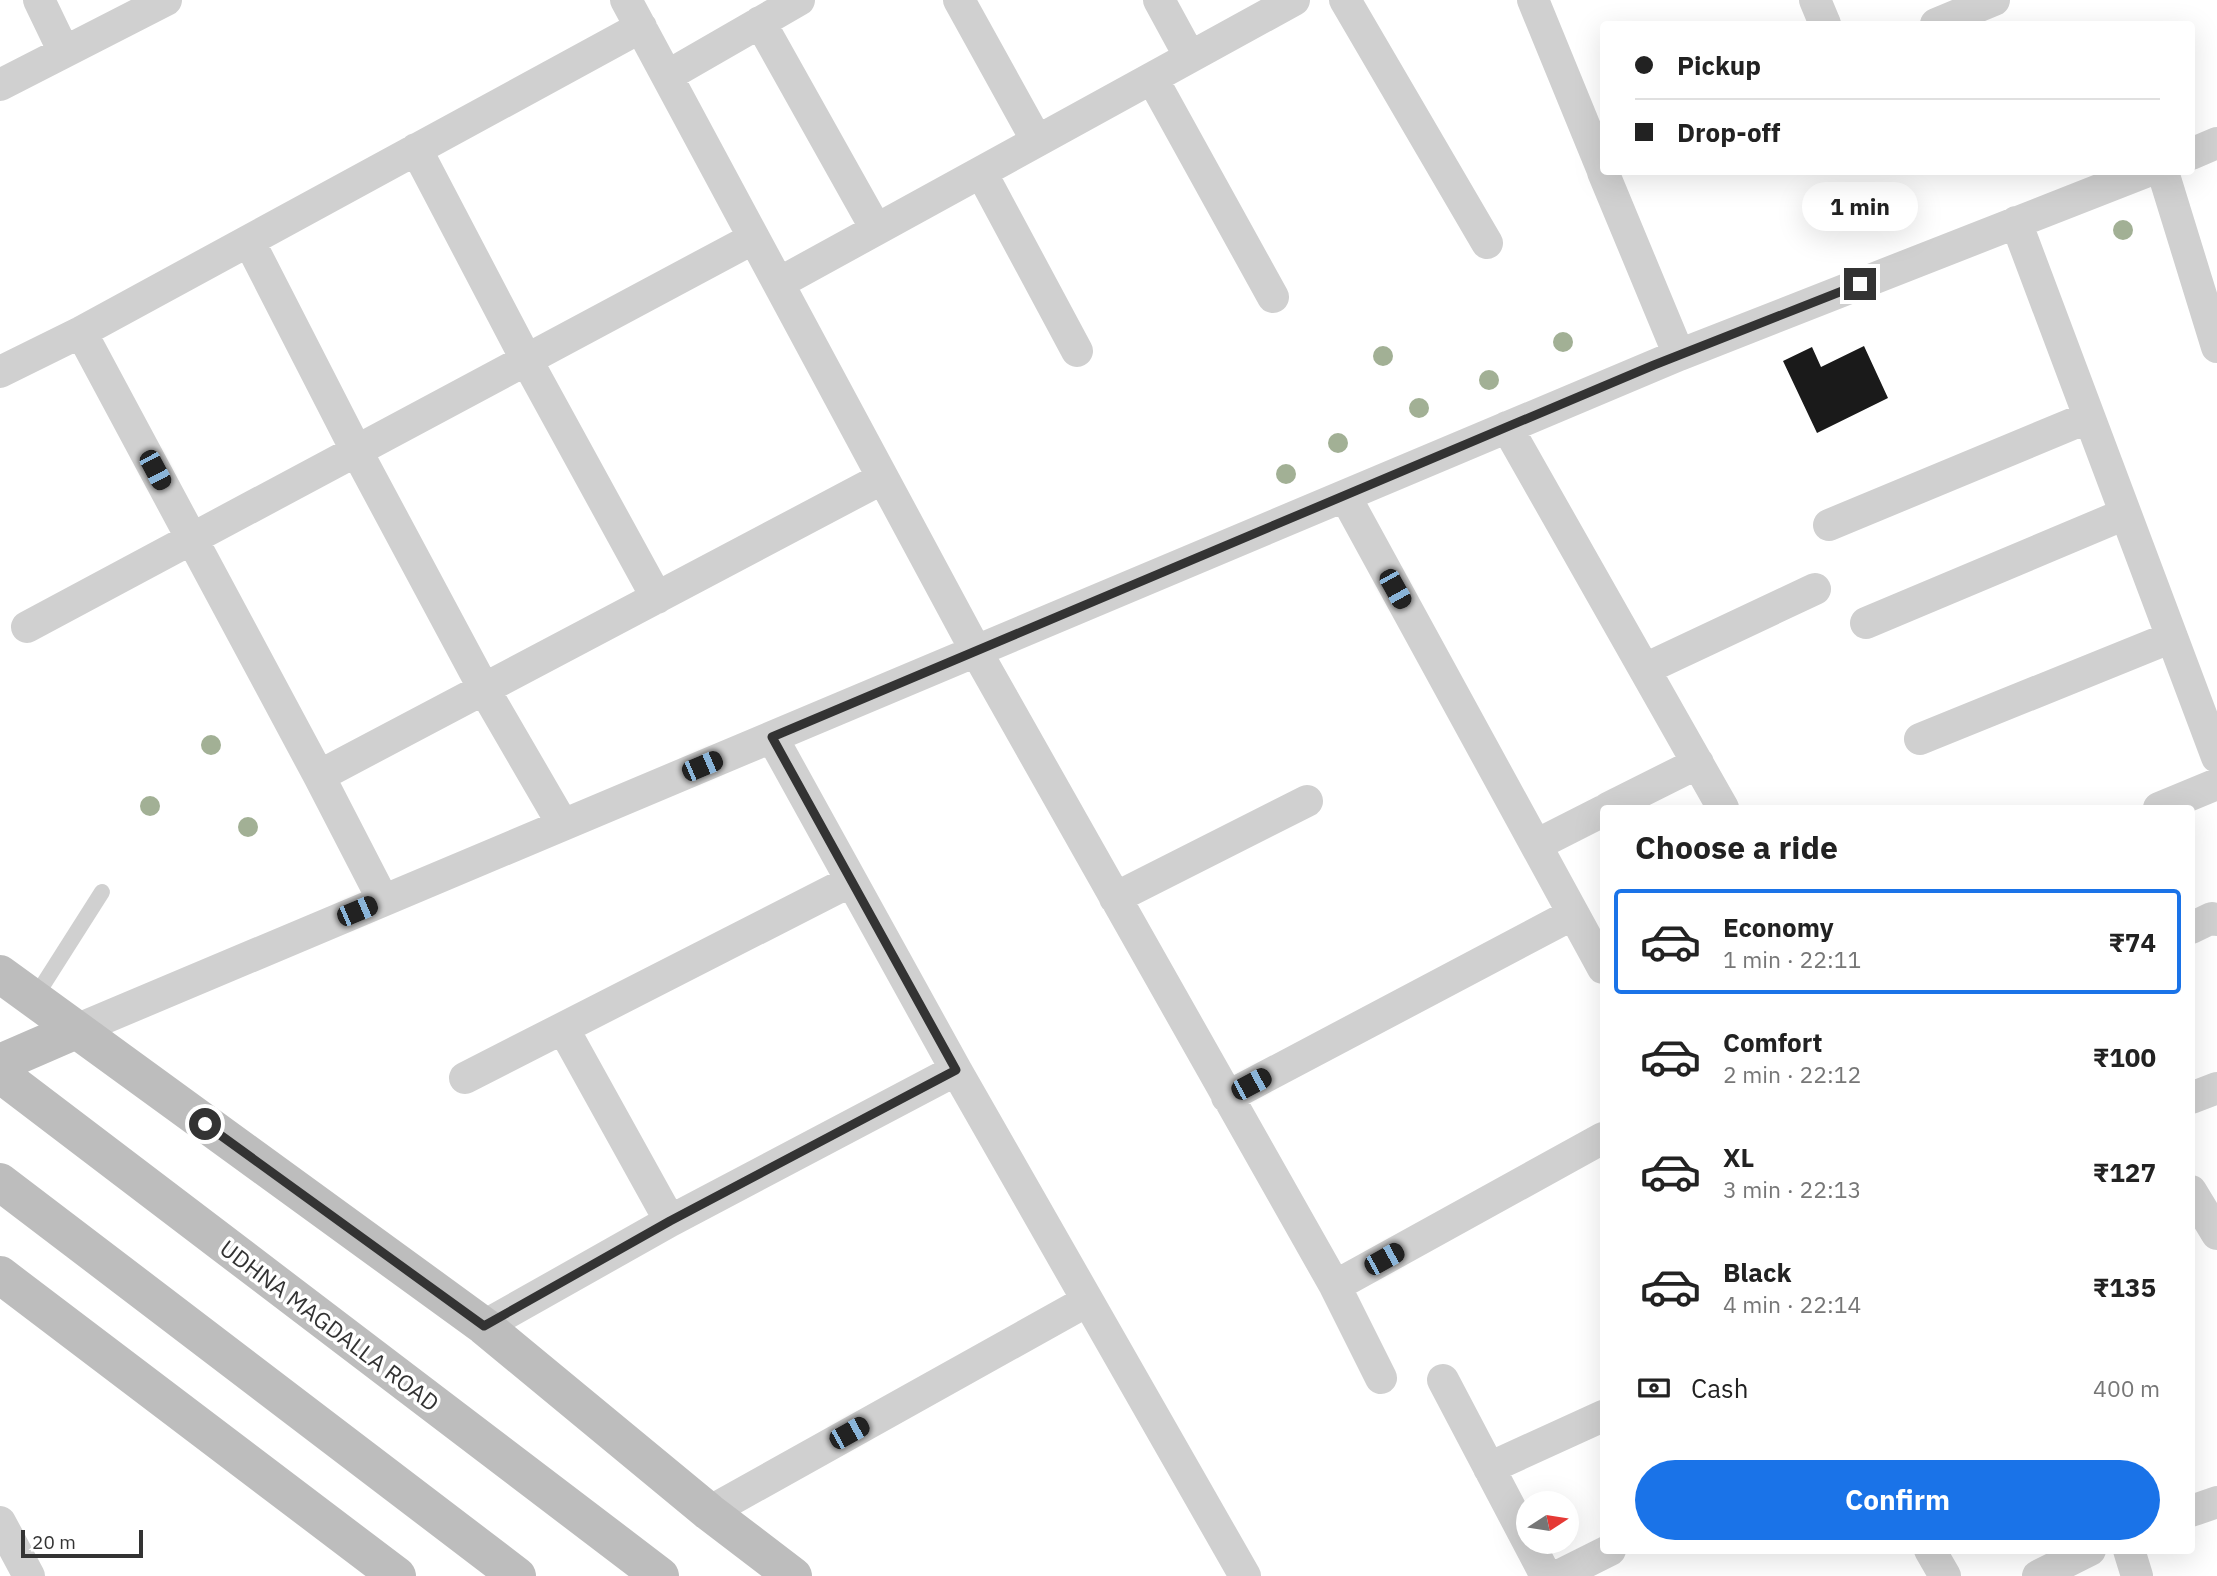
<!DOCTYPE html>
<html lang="en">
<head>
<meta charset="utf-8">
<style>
  :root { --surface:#fff; --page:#f6f6f6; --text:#222; --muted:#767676; --line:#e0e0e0; --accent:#1a73e8 }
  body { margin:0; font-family:"IBM Plex Sans",sans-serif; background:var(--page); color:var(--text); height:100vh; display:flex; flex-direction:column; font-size:26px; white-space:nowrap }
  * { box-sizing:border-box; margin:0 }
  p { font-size:23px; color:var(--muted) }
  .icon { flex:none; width:38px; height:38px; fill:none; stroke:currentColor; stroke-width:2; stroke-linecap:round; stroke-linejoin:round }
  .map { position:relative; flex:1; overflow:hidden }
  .side { position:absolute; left:1600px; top:805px; width:595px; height:749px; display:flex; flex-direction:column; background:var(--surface); border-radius:7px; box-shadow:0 7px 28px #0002 }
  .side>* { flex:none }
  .top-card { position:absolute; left:1600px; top:21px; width:595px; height:154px; border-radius:7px; box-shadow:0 7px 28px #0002; display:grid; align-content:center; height:154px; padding:0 35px; background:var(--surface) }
  .needle { width:46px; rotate:78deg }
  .tools { position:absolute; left:1516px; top:1491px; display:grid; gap:14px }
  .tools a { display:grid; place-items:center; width:63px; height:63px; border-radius:50%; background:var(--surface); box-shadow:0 7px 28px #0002; font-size:35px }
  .scale { position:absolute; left:21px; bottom:18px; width:122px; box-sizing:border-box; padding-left:7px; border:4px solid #333; border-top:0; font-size:19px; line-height:24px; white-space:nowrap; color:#333; -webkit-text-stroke:5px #fff; paint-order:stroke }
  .end { position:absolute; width:32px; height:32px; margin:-16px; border:9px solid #333; background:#fff; box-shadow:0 0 0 4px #fff }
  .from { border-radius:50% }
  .bubble { position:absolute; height:49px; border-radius:24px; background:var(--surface); box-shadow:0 7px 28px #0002; font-size:23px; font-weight:700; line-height:49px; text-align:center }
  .car { position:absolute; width:21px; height:42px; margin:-21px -10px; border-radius:9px; box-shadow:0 0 5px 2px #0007; background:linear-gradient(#222 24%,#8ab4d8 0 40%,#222 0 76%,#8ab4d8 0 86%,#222 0) }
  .top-card b { display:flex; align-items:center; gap:24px; height:66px; font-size:26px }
  .top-card b+b { border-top:2px solid var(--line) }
  .top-card i { width:18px; height:18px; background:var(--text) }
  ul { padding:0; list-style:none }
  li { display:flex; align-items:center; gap:21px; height:105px; margin:0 14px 10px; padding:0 21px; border:4px solid transparent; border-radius:7px }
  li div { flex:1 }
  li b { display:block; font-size:26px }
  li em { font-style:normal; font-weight:700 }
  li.on { border-color:var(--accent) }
  li>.icon { width:63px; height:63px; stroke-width:1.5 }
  h2 { padding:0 35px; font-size:32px; line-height:84px }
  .pay { display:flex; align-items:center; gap:18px; height:77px; padding:0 35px; font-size:26px }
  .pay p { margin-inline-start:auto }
  .primary-button { display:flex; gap:14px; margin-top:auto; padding:14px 35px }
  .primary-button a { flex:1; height:80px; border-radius:42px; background:var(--accent); color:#fff; font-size:28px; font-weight:700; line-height:80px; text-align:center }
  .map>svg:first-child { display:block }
  .building { fill:#1a1a1a }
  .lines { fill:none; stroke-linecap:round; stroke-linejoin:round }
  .lane { stroke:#d0d0d0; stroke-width:16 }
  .street { stroke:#d0d0d0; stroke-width:32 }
  .secondary { stroke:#bdbdbd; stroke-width:38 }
  .tree { fill:#a2b095 }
  .route { stroke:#333; stroke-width:9 }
  .labels { text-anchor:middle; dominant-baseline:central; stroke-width:7; stroke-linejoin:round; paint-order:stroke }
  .street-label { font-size:23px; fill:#333; stroke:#fff }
</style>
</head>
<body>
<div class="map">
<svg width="2217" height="1576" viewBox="0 0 2217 1576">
  <rect width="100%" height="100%" fill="#fff"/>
  <path class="building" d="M1864,346L1888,398L1817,433L1783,361L1812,347L1821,367Z"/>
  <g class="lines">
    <path class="lane" d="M34,999L102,892"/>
    <path class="street" d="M39,0L64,52
      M626,0L976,651L1335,1286L1381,1378
      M959,0L1037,141
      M1159,0L1190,57
      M1345,0L1487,243
      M1533,0L1603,171
      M1815,0L1825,24
      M760,22L876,229
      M1936,24L1994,0
      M667,76L799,0
      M1152,78L1273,297
      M0,85L166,0
      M416,149L526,359L657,598
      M2191,154L2217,143
      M981,172L1077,351
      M1603,172L1679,355
      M2163,172L2217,347
      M2016,222L2217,757
      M249,241L356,450L484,689L563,825
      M779,283L1294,0
      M81,332L319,776L383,900
      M0,372L81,332L641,27
      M1507,427L1723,808
      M1345,496L1603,968
      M1829,525L2089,417
      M1866,623L2125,514
      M27,627L754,238
      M1645,669L1815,589
      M772,737L956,1070L1245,1576
      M1920,739L2172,637
      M319,776L883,478
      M1608,808L1698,763
      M2159,808L2217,784
      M1536,845L1603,811
      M1115,898L1307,801
      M2191,928L2212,918L2217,920
      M563,1028L670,1221
      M76,1030L1679,355L2145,172
      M465,1078L851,881
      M1227,1097L1573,914
      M2191,1098L2217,1088
      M2191,1191L2217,1234
      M1335,1286L1603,1138
      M484,1326L670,1221L956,1070
      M1443,1380L1546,1576
      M1489,1468L1603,1416
      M2191,1511L2217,1502
      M709,1512L1087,1301
      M0,1522L29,1576
      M1930,1550L1945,1576
      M2129,1550L2137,1576
      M1558,1576L1610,1550
      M2038,1576L2090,1550"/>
    <path class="secondary" d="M0,974L484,1326L709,1512L793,1576
      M0,1063L76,1030
      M0,1074L660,1576
      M0,1182L517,1576
      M0,1275L397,1576"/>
  </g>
  <g class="tree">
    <circle cx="2123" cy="230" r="10"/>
    <circle cx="1563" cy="342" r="10"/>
    <circle cx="1383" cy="356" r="10"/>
    <circle cx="1489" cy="380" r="10"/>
    <circle cx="1419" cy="408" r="10"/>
    <circle cx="1338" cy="443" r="10"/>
    <circle cx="1286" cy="474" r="10"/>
    <circle cx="211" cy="745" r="10"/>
    <circle cx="150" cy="806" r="10"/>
    <circle cx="248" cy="827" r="10"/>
  </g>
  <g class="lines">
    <path class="route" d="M205,1124L484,1326L670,1221L956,1070L772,737L1654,365L1860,284"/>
  </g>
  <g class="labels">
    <g class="street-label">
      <text transform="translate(330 1325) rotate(37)">UDHNA MAGDALLA ROAD</text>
    </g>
  </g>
</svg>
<div class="tools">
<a><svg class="needle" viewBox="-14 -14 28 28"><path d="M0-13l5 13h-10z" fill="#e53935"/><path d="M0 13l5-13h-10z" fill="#767676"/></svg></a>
</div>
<div class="scale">20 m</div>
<i class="end from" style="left:205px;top:1124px"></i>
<i class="end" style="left:1860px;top:284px"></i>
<div class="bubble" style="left:1802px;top:182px;width:116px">1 min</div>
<i class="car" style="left:155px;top:470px;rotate:152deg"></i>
<i class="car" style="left:1395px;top:589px;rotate:151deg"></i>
<i class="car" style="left:702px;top:766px;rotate:67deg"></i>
<i class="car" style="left:357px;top:911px;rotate:67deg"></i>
<i class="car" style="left:1251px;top:1084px;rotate:62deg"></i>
<i class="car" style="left:1384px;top:1259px;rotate:61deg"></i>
<i class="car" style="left:849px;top:1433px;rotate:61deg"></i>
<div class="top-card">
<b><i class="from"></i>Pickup</b>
<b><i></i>Drop-off</b>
</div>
<section class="side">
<h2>Choose a ride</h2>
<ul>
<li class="on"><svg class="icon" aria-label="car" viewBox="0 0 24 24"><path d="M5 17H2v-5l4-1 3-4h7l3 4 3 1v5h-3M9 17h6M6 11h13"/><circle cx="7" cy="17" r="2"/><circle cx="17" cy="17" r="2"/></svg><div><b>Economy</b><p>1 min · 22:11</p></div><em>₹74</em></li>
<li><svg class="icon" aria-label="car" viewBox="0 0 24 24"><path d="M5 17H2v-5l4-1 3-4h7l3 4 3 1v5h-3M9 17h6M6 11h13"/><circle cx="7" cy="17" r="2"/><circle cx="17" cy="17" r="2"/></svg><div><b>Comfort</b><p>2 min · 22:12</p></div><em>₹100</em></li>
<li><svg class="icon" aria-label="car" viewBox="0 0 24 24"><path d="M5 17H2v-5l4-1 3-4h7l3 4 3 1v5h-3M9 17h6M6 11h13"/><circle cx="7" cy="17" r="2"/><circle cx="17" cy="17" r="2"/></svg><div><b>XL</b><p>3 min · 22:13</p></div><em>₹127</em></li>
<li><svg class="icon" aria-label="car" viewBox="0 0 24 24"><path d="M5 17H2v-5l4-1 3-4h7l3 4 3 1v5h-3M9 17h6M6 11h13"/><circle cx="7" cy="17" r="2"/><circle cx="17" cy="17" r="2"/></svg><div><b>Black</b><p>4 min · 22:14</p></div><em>₹135</em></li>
</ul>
<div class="pay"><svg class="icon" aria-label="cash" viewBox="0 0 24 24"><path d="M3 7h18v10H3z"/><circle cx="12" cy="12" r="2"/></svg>Cash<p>400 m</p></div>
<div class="primary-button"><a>Confirm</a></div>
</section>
</div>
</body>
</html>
